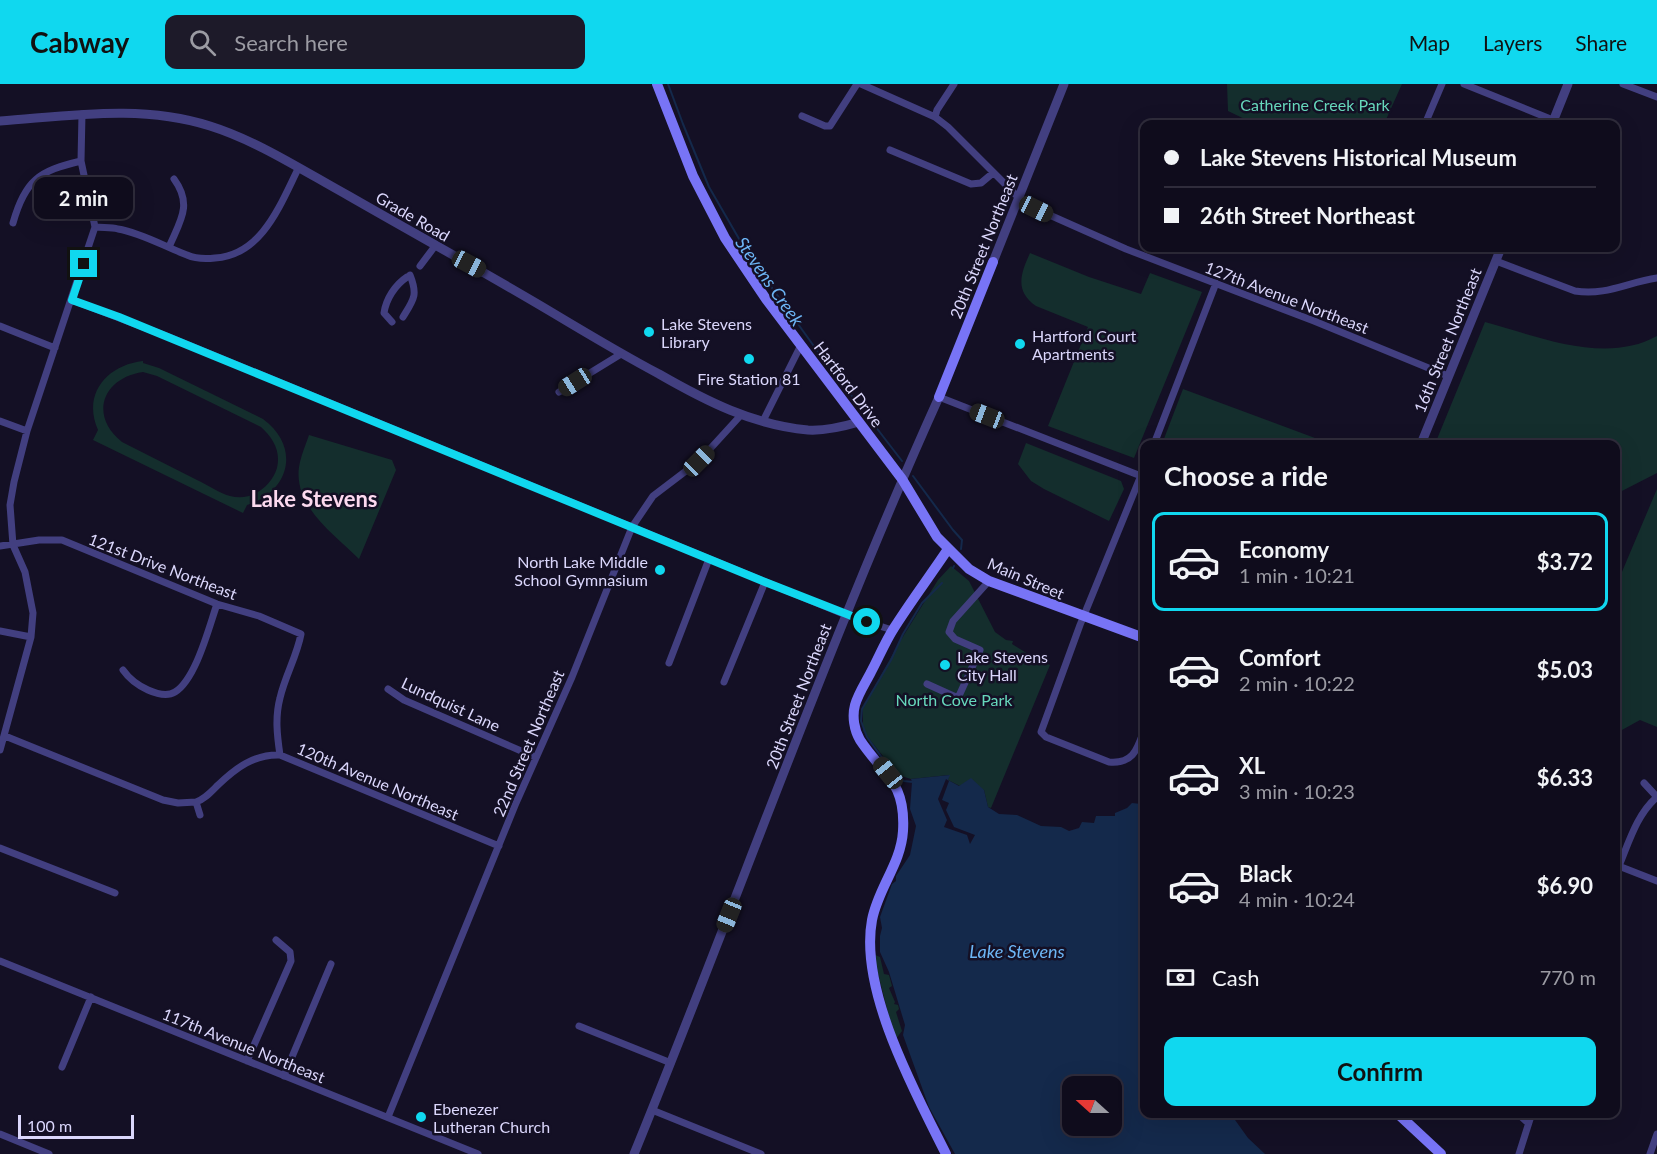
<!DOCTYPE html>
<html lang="en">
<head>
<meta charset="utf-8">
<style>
  :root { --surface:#0f0c1c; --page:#1d1a29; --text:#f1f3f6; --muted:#9b9ba3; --line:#2f2c3b; --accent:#10d8ef }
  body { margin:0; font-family:Lato,sans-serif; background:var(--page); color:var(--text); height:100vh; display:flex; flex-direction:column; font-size:22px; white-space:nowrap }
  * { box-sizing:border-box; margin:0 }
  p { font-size:20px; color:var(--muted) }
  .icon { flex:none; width:33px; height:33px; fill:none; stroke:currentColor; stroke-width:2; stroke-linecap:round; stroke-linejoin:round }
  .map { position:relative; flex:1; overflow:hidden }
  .side { position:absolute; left:1140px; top:356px; width:480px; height:678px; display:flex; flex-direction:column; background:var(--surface); border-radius:12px; box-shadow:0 6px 24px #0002,0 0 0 2px var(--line) }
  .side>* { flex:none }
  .hud { position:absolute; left:1140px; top:36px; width:480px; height:132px; border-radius:12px; box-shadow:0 6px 24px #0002,0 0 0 2px var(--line); display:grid; align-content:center; height:132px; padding:0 24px; background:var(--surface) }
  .needle { width:39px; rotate:291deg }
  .fabs { position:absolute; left:1062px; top:992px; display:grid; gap:12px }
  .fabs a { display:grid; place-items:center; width:60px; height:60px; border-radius:12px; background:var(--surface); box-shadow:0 6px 24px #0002,0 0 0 2px var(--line); font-size:30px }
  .scale { position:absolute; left:18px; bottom:15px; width:116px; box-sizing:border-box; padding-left:6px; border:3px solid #dbd7fc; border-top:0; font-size:16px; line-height:21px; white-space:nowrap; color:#dbd7fc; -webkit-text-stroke:4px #141025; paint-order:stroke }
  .end { position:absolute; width:27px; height:27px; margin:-14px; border:8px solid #10d8ef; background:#111; box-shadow:0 0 0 3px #111 }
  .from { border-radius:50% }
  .bubble { position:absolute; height:42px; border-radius:12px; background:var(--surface); box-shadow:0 6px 24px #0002,0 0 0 2px var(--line); font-size:20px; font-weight:700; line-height:42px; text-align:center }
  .car { position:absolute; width:18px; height:36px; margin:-18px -9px; border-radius:8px; box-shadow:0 0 4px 2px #0007; background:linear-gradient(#222 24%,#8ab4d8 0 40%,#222 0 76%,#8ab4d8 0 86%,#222 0) }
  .hud b { display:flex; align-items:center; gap:21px; height:57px; font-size:22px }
  .hud b+b { border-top:2px solid var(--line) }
  .hud i { width:15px; height:15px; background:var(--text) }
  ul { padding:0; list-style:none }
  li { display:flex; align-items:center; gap:18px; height:99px; margin:0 12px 9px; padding:0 12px; border:3px solid transparent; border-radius:12px }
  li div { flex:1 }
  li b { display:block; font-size:22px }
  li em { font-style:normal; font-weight:700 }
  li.active { border-color:var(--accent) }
  li>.icon { width:54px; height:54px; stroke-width:1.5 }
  h2 { padding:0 24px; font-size:27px; line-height:72px }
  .pay { display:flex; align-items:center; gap:15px; height:66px; padding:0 24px; font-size:22px }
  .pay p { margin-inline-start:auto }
  .action { display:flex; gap:12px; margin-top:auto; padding:12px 24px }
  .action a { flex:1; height:69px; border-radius:12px; background:var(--accent); color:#111; font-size:24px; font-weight:700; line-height:69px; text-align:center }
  header { display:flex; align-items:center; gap:36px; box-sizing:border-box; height:84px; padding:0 30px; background:var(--accent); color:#111 }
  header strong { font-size:28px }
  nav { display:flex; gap:33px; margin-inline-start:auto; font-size:21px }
  .search { width:420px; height:54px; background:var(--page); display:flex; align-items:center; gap:15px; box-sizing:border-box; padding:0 21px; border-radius:12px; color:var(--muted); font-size:22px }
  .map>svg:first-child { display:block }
  .green { fill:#142e2d; fill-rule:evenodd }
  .water { fill:#14294b; fill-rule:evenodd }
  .pier { fill:#141025 }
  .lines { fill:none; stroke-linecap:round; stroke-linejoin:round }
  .stream { stroke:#14294b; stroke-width:2 }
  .minor { stroke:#423f80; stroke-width:7 }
  .tertiary { stroke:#423f80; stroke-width:9 }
  .secondary { stroke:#7874f6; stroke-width:10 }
  .route { stroke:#10d8ef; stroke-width:8 }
  .poi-dot { fill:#10d8ef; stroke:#141025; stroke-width:2 }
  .labels { text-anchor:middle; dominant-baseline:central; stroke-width:5; stroke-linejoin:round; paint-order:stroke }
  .park-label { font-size:16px; fill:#67d8bc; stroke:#141025 }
  .street-label { font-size:16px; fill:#dbd7fc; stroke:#141025 }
  .poi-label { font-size:16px; fill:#dbd7fc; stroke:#141025; text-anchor:start }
  .water-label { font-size:18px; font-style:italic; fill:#6cb5f5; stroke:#141025 }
  .district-label { font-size:22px; font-weight:bold; fill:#fcd9ef; stroke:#141025 }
</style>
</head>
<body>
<header>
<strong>Cabway</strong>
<div class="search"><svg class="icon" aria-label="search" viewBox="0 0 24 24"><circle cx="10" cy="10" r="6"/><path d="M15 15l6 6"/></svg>Search here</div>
<nav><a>Map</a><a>Layers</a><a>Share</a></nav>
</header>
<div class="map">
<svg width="1657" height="1070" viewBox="0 0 1657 1070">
  <rect width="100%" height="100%" fill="#141025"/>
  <path class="green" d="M1227,0H1402L1384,40H1255L1228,27Z
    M1030,169L1089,193L1141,210L1150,189L1202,208L1134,374L1048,342L1088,243L1036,222C1014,207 1021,189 1030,169Z
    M1485,238C1537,252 1605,281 1657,252V389L1616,410V360H1435Z
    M143,277V279L159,284L263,335C301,363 290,407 247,421L243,429L93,356L98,346C82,310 107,281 143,277ZM143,288L157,292L261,343C273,354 281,367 277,384C271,403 251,418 230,412C219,409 208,401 197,396C172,383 147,371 122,358C89,332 102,294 143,288Z
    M1183,305L1331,360H1162Z
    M309,351L392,376L396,386L359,475C333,449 290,420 300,378C302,369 306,360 309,351Z
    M1026,359L1121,397L1124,405L1109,437L1044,405L1031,397L1018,380Z
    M1657,405V643L1640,636L1620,647L1616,652V502Z
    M951,482L969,497L995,548L1006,556L1013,557L1012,560L1036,575L1050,581L991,724L988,723L984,706L960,702L948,696L949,691L911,695L898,691L863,647V623L899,559L938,496Z
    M873,870L880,873L884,890L889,891L892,902L889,904L895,918L894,920L898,921L899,925L896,928L902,947L895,956Z"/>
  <path class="water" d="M950,691L948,696L959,702L971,694L984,706L988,723L999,730L1017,731L1041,742L1061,743L1069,747L1079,744L1082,738L1094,739L1096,732H1115V729L1127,724L1132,719L1141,720L1144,723V1029H1230L1248,1054L1265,1070H955L929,1023L903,951L905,941L889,888L880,868V852L882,844L880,833L892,800L896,797V792L910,771L916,742L910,725L912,698L911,695ZM1072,1002H1112V1041H1072Z"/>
  <path class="pier" d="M946,695L949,697L942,716L949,719L946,726L954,743L975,751L970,760L967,751L944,743L947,736L938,715Z"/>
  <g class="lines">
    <path class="stream" d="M668,0L683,40L709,103L749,172L821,272L902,377
      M913,392L953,446L962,456L961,465
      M953,484L954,482
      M913,700V698L904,697L896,693L867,653L861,637L862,625L891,576L903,550L922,519L942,499"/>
    <path class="minor" d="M861,0L935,33L948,43L1019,114L1036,125L1126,165L1314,237L1448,292
      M1464,0L1553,36
      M1623,0L1657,13
      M802,32L825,42H830L857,0
      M935,33L937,26L954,0
      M1425,40L1442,0
      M890,66L971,100L981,99L993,89
      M13,139C25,96 39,87 81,77
      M95,143C103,144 111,143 118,145C142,149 165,163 187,171C196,175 206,175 215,174C262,171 280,121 298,85
      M169,163C180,137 193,121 174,95
      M1496,177L1575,207C1606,212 1628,198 1657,194
      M420,182L435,162
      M72,216L169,253L846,531L892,546
      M403,233C414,215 418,211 410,191
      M392,238L384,229C386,215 395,201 407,193
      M0,242L55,264
      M559,308L621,270
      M939,313L1141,392
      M0,337L27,347
      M763,337L801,261
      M1154,360L1216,199
      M1144,384L1080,541L1041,648L1046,653L1109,678C1133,680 1137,666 1144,646
      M0,462L39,456H62L217,520L259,532L301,550C297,572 285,592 280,614C275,633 277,651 280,671C254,670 236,684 218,701C211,708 205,715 196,718L200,731
      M0,547L31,553
      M669,579L709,475
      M123,586C130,596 137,601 148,606C157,610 167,613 175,608C196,595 209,543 217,520
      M724,598L765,498
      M927,600L958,614L980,566L955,555L949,548L953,537L989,497
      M388,605L404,616L535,673
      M5,652L163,716L178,719L196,718
      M0,666L31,553L33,529L25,488L13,461L10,421L14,398L27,347L95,143L81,77L82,30
      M280,671L499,762
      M1644,699L1657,713
      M0,764L115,809
      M1616,781L1657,797
      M1619,782C1629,758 1637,730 1657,713
      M0,877L478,1070
      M579,942L671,979
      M247,977L291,877L290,868L276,856
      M62,983L91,913
      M284,992L331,880
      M652,1026L761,1070
      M1517,1029L1528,1039
      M388,1033L516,719L572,593L632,443L653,412L699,377L741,331
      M0,1050L49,1070
      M1519,1070L1532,1029
      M1650,1070L1657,1050"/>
    <path class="tertiary" d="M0,37C70,32 141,20 210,42C258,57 305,88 349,112C417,151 486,189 553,229C588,250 623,271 659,290C706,317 753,341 808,346C825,347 842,343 859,338
      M1552,40L1568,0
      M993,178L1064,0
      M1421,360L1501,164
      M634,1070C737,818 827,561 939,313"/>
    <path class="secondary" d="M657,0L693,92L725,154L766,215L902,395L937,453L969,485L989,497L1144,554
      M939,313L993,178
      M1397,1029L1441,1070
      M946,1070C915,1008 859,906 872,836C878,804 901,780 903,747C906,697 883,691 860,656C854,646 852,632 855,621C858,610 866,598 871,588C879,573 885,558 894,544C911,517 930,492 948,465"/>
  </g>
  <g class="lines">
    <path class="route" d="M84,180L72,216L119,233L765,498L867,538"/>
  </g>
  <g class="poi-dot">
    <circle cx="649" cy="248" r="6"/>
    <circle cx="1020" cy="260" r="6"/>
    <circle cx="749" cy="275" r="6"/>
    <circle cx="660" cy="486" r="6"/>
    <circle cx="945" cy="581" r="6"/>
    <circle cx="421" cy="1033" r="6"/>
  </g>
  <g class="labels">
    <g class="park-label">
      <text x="1315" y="20">Catherine Creek Park</text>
      <text x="954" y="615">North Cove Park</text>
    </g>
    <g class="street-label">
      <text transform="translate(413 132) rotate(30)">Grade Road</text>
      <text transform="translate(983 162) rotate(-68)">20th Street Northeast</text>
      <text transform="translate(1287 213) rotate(21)">127th Avenue Northeast</text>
      <text transform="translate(1447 256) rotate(-68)">16th Street Northeast</text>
      <text transform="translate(849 300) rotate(53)">Hartford Drive</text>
      <text transform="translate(163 482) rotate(21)">121st Drive Northeast</text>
      <text transform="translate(1026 494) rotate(23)">Main Street</text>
      <text transform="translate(798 612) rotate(-69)">20th Street Northeast</text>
      <text transform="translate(451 620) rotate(25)">Lundquist Lane</text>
      <text transform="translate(528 659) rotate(-67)">22nd Street Northeast</text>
      <text transform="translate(378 697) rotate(23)">120th Avenue Northeast</text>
      <text transform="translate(244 961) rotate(22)">117th Avenue Northeast</text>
    </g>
    <g class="poi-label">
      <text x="661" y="239">Lake Stevens<tspan x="661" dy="18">Library</tspan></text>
      <text x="1032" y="251">Hartford Court<tspan x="1032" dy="18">Apartments</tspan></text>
      <text x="749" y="294" text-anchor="middle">Fire Station 81</text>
      <text x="648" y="477" text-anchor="end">North Lake Middle<tspan x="648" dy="18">School Gymnasium</tspan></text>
      <text x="957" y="572">Lake Stevens<tspan x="957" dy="18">City Hall</tspan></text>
      <text x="433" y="1024">Ebenezer<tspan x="433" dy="18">Lutheran Church</tspan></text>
    </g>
    <g class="water-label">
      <text transform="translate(770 197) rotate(55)">Stevens Creek</text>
      <text x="1017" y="867">Lake Stevens</text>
    </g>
    <g class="district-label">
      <text x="314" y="414">Lake Stevens</text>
    </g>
  </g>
</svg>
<div class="fabs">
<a><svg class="needle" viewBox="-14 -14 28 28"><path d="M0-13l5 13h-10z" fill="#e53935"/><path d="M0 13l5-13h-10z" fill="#9b9ba3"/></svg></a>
</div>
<div class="scale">100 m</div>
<i class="end from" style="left:867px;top:538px"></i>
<i class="end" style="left:84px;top:180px"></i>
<div class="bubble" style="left:34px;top:93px;width:99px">2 min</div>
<i class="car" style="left:1036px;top:125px;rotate:116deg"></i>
<i class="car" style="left:469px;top:180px;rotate:118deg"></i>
<i class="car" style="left:575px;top:298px;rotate:238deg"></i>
<i class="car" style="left:987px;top:332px;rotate:291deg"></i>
<i class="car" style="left:699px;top:377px;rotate:45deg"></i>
<i class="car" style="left:888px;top:689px;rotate:321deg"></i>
<i class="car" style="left:729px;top:831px;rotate:202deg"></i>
<div class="hud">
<b><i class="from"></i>Lake Stevens Historical Museum</b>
<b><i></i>26th Street Northeast</b>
</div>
<section class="side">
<h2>Choose a ride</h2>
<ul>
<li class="active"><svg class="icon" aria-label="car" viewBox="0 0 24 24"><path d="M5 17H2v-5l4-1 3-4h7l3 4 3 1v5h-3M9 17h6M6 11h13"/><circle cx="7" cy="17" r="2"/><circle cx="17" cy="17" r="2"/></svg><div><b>Economy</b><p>1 min · 10:21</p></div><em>$3.72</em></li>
<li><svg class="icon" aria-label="car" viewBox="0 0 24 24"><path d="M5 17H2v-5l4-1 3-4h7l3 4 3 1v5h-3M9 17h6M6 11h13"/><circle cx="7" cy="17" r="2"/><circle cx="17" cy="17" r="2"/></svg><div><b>Comfort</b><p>2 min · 10:22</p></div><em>$5.03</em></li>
<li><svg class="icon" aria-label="car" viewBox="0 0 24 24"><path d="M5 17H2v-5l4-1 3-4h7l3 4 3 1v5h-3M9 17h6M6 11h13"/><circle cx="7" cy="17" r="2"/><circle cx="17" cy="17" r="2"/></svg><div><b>XL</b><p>3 min · 10:23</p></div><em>$6.33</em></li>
<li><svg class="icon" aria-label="car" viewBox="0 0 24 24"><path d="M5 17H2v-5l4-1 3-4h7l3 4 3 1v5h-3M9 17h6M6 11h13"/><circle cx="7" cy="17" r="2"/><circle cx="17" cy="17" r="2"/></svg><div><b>Black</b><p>4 min · 10:24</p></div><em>$6.90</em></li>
</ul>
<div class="pay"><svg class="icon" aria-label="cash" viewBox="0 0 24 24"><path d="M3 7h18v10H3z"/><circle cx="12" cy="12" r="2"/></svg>Cash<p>770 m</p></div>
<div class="action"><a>Confirm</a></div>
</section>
</div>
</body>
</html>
